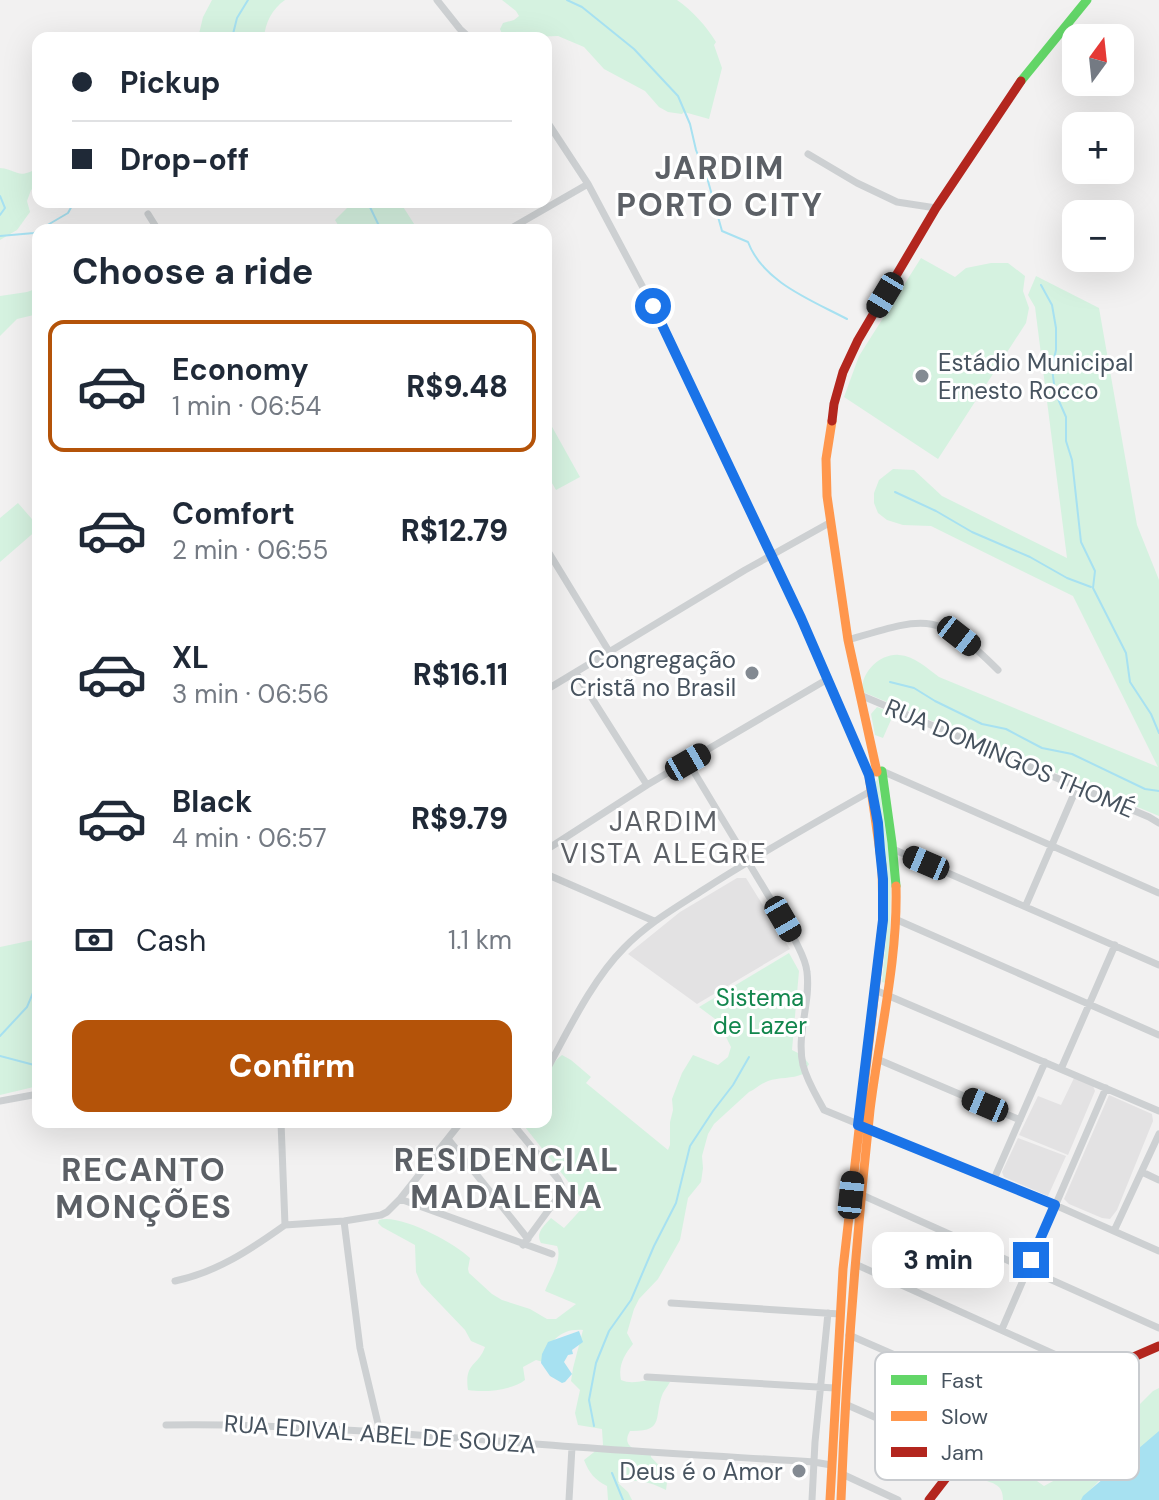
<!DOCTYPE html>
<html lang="en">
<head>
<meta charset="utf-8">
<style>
  :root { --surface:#fff; --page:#f6f6f7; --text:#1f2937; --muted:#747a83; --line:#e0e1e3; --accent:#b45309 }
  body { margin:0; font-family:"DM Sans",sans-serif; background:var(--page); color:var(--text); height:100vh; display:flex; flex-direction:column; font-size:30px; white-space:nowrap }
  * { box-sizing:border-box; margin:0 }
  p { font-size:26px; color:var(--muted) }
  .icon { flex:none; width:44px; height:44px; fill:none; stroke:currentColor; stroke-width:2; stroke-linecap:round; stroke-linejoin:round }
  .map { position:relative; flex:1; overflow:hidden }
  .drawer { position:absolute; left:32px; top:224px; width:520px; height:904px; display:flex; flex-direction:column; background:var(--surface); border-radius:16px; box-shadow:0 8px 32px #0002 }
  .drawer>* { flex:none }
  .guide { position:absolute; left:32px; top:32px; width:520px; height:176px; border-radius:16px; box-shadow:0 8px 32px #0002; display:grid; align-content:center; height:176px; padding:0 40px; background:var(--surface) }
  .needle { width:52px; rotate:15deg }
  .controls { position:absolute; left:1062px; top:24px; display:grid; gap:16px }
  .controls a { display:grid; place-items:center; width:72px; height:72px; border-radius:16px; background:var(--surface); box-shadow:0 8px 32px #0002; font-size:40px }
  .end { position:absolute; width:36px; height:36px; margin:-18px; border:10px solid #1a73e8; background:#fff; box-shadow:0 0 0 4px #fff }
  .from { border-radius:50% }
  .bubble { position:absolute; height:56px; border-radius:16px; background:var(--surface); box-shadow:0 8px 32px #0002; font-size:26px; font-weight:800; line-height:56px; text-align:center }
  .car { position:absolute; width:24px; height:48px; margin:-24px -12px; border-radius:10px; box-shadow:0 0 6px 2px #0007; background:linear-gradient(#222 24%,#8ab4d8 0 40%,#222 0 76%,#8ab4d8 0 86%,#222 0) }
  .guide b { display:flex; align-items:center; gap:28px; height:76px; font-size:30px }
  .guide b+b { border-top:2px solid var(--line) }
  .guide i { width:20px; height:20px; background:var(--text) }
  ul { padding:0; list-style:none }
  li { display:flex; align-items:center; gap:24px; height:132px; margin:0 16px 12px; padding:0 24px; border:4px solid transparent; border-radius:16px }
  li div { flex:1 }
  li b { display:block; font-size:30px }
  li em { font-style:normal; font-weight:800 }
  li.current { border-color:var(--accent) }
  li>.icon { width:72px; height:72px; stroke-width:1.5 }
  h2 { padding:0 40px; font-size:36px; line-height:96px }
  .pay { display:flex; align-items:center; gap:20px; height:88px; padding:0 40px; font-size:30px }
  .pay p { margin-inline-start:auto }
  .cta { display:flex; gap:16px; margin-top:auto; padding:16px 40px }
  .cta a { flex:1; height:92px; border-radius:16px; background:var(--accent); color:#fff; font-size:32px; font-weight:800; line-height:92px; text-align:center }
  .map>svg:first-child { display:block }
  .education { fill:#e3e2e3 }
  .green { fill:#d5f2e0 }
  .water { fill:#a7e1f1 }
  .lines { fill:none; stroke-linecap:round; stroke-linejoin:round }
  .stream { stroke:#a7e1f1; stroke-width:2 }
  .street { stroke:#cdd0d2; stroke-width:7 }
  .fast { stroke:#63d668; stroke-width:9 }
  .slow { stroke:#ff974d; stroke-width:9 }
  .jam { stroke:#b3261e; stroke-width:9 }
  .route { stroke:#1a73e8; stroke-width:10 }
  .poi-dot { fill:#838a92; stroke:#fff; stroke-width:3 }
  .labels { text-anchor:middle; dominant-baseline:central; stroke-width:6; stroke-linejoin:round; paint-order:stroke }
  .poi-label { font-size:24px; fill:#47535f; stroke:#fff; text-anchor:end }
  .street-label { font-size:24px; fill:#47535f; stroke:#fff }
  .park-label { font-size:24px; fill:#12864d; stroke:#fff }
  .quarter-label { font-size:28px; letter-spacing:2px; fill:#5c6066; stroke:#fff }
  .district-label { font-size:32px; font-weight:bold; letter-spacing:2px; fill:#5c6066; stroke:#fff }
  .key { fill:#fff; stroke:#c8cbcf; stroke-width:2 }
  .key-label { font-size:22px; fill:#47535f }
</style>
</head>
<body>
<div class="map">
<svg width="1159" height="1500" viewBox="0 0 1159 1500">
  <rect width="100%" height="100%" fill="#f2f1f1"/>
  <path class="education" d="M737,878H746L790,949L697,1004L628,954L680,912Z
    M1074,1078L1093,1086L1095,1091L1068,1155L1019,1135L1038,1096L1061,1105Z
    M1109,1095L1152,1114L1153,1121L1117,1210L1110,1219L1102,1218L1069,1204L1064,1199Z
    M1018,1138L1066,1156L1048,1196L1004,1177L1002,1172Z"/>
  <path class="green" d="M212,0H285C272,9 265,23 264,38H198L203,17Z
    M502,0H677C693,11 706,26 716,42L714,45L722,68L709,119L684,112L682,114L668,112L659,107L645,91L604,69L584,47L558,36L508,38L503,36L500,29L503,23L514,20L519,16L516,11Z
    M0,168C20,170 16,180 38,168V185L31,190L27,201L30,212L17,230L0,240Z
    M353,202H400L418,230H341L335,220Z
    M921,258L955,277L966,268L991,263H1008L1025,276L1023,291L1029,308L1026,323L938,459L844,397L859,356Z
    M1036,276L1099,308L1137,525L1159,580V816L863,692C859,674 880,653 899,655C914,656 927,668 939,677L1158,767L1073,596L931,526L903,525L887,520L878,513L874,503V493L879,480L893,469L914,470L942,496L1067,558L1035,307L1028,295Z
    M38,288V314L17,319L0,336V296L27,292Z
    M546,416L580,477L556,490L546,473Z
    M18,503L38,526V529L0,562V518Z
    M877,707L894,713L883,738L875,735L871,714Z
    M878,779L891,868L890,938L886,983L882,982L886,939L888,895L875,782Z
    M38,939V1086L0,1095V947Z
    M789,953L799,971L792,1050L802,1055L809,1064L803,1074C792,1079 779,1077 768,1081C760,1084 756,1089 749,1092L714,1124L708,1134L702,1156L703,1168L701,1182L688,1198L680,1240L658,1279L639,1299L634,1309L627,1333L633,1344C624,1355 618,1366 621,1380C637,1387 654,1374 670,1382C668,1386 665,1389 663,1393C653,1416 666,1432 630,1431C620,1448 639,1451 651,1455V1457L668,1475L666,1490C650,1482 635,1478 618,1483L628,1492L632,1500H608L607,1486C595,1480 589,1473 584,1460L603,1445L602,1429L578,1425L575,1413L580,1390L571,1381L573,1368L583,1330C560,1328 549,1342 543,1362L536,1360L523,1367L525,1380C512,1390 485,1393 468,1390C464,1362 478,1367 485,1347L471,1341L465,1330L421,1284L416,1272L415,1245L382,1227L378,1223L379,1220C399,1213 455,1243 470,1258L468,1269L469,1273L492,1294L502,1300L530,1309L547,1319H556L576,1304L545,1291C550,1277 563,1260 557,1246L541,1243C535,1233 544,1226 551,1218L564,1228L586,1204L521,1122H546C546,1097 540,1072 562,1055L571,1060L591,1077L586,1083L668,1150L670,1145V1122L673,1110L672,1099L682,1073L693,1055L718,1065L728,1057L731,1047L725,1035L730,1030L699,1007Z
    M1159,1388V1440C1129,1455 1103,1473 1082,1500H1003C1003,1486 996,1484 984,1480L982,1476L983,1469L987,1467L1003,1469L1016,1466L1044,1486L1055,1480L1075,1464L1082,1453L1125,1419L1153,1391Z"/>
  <path class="water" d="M579,1331L583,1342L572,1350L573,1354L568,1355L564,1362L572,1374L565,1382L562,1383L550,1376L541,1363L542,1354L548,1342Z
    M1159,1431V1500H1081L1083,1496Z"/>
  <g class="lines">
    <path class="stream" d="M567,0L582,7L634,49L678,96L690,124L696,150L708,181L722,231L748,242C763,282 811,300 847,319
      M232,38L237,18L248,0
      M0,196L5,208L0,215
      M361,202L369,205L381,230
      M39,230L68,213L74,202
      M0,236L34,233L38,231
      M1041,285L1052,305L1056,328V350L1052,368L1055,392L1066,417V441L1072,460L1081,542L1095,571L1093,588L1126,653L1130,682L1151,714L1159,733
      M895,492L936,511L972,532L1030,557L1067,578L1091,587
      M890,682L914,688L935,701L982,724L1006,729L1042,748L1072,754L1145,789L1159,791
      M0,1036L27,1007L38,981
      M0,1056L38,1066
      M594,1426L589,1400L596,1363L609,1331L631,1300L654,1246L676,1203L690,1146L713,1111L733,1085L749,1057
      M612,1473L623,1500"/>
    <path class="street" d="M437,0L460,29L470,38
      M546,120L588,184L665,329L801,618L869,775L882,771L1159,893
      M808,154L857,183L897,202L936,208
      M148,214L158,230
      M508,230L588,184
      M546,548L610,653
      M848,640C925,617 938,610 998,670
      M576,673L647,785
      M546,690L745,570L831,522
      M860,695L1149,817L1159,823
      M688,762L794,938C799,949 806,960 807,972C811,1003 796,1034 803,1065C807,1081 816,1095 824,1110L1055,1205L1159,1251
      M546,850L647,785L826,680
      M895,850L1159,965
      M546,874L654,921
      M1026,905L1077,787
      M895,919L1159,1035
      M875,990L1159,1111
      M877,1059L1020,1120
      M1061,1069L1115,945
      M546,1071C568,1031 592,980 624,948C647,924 675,908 703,890C757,855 814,823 871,791
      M0,1101L38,1094
      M281,1122L285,1225
      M511,1122L558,1179L561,1185V1193L523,1245
      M448,1139L528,1239
      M1142,1172L1159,1180
      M994,1179L1045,1062
      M862,1195L1159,1328
      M400,1199L552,1254
      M344,1221L360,1348L380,1432
      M285,1225L344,1221L381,1215L387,1212L400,1199L461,1122
      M1114,1231L1159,1134
      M855,1264L1096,1373
      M175,1281C217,1272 250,1250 285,1225
      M671,1303L840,1314
      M1002,1329L1106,1088
      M849,1335L1016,1408
      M647,1377L835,1388
      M845,1404L963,1456
      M166,1425C285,1423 404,1434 523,1443C620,1451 717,1456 814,1462L831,1465
      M842,1474L898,1500
      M569,1500L572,1447
      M812,1500L815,1442L828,1313"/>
    <path class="fast" d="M1021,81L1087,0
      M882,771L892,843L896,886"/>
    <path class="slow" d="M832,421L826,459L827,496L848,640L877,772
      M830,1500L843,1269L883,920L882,866L869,775
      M841,1500C846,1370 856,1240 870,1110C879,1036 898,961 896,886"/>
    <path class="jam" d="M832,421L834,404L843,372L858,340L936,208L1021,81
      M929,1500L963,1456L991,1428L1016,1408L1159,1346"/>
  </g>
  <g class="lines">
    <path class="route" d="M653,306L801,618L869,775L878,823L880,850L883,879V920L858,1125L1055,1205L1031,1260"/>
  </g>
  <g class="poi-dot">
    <circle cx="922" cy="376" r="8"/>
    <circle cx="752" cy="673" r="8"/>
    <circle cx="799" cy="1471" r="8"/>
  </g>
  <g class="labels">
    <g class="poi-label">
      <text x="938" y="362" text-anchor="start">Estádio Municipal<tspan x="938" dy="28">Ernesto Rocco</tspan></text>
      <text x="736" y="659">Congregação<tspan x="736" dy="28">Cristã no Brasil</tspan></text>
      <text x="783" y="1471">Deus é o Amor</text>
    </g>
    <g class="street-label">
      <text transform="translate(1010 758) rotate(23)">RUA DOMINGOS THOMÉ</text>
      <text transform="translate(380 1434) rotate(4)">RUA EDIVAL ABEL DE SOUZA</text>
    </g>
    <g class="park-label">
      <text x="760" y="997">Sistema<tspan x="760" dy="28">de Lazer</tspan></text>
    </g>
    <g class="quarter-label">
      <text x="664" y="821">JARDIM<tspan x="664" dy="32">VISTA ALEGRE</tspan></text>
    </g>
    <g class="district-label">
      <text x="720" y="168">JARDIM<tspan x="720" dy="37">PORTO CITY</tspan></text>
      <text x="507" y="1160">RESIDENCIAL<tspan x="507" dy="37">MADALENA</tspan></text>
      <text x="144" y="1170">RECANTO<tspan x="144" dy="37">MONÇÕES</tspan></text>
    </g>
  </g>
  <rect x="875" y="1352" width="264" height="128" rx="12" class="key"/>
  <rect x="891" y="1375" width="36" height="10" fill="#63d668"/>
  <rect x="891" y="1411" width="36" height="10" fill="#ff974d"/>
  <rect x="891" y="1447" width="36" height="10" fill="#b3261e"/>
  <g class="key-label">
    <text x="941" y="1388">Fast</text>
    <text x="941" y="1424">Slow</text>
    <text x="941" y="1460">Jam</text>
  </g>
</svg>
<div class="controls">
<a><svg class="needle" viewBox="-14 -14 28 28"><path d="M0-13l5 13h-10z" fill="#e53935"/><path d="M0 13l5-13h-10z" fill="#747a83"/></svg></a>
<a>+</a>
<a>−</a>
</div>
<i class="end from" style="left:653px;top:306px"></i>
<i class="end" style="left:1031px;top:1260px"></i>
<div class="bubble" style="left:872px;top:1232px;width:132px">3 min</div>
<i class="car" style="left:885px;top:295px;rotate:211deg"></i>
<i class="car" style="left:959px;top:636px;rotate:128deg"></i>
<i class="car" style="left:688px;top:762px;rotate:60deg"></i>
<i class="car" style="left:926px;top:863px;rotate:293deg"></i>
<i class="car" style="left:783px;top:919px;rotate:150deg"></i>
<i class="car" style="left:985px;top:1105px;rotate:293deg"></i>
<i class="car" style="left:851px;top:1195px;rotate:6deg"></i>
<div class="guide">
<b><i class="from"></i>Pickup</b>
<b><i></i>Drop-off</b>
</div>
<section class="drawer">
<h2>Choose a ride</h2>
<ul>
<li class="current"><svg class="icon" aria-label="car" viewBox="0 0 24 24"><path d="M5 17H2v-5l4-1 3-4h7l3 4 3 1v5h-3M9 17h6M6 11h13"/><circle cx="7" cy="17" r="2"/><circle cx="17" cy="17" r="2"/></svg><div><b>Economy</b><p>1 min · 06:54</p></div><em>R$9.48</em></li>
<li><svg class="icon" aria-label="car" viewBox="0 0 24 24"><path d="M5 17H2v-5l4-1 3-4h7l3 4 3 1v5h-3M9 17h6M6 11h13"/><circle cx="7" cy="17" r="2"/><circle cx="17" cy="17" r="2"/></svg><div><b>Comfort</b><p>2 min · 06:55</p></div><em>R$12.79</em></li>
<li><svg class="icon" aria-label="car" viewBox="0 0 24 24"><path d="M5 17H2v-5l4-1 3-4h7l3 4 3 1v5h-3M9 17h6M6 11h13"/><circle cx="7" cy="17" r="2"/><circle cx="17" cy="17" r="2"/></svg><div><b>XL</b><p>3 min · 06:56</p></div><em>R$16.11</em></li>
<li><svg class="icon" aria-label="car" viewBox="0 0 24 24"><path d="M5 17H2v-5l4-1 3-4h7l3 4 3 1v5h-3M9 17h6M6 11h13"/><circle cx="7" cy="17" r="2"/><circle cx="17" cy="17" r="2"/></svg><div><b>Black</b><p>4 min · 06:57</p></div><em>R$9.79</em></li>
</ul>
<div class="pay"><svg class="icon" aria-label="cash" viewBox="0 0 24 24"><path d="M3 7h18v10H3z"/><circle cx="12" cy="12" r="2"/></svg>Cash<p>1.1 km</p></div>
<div class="cta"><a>Confirm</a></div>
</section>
</div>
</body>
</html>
